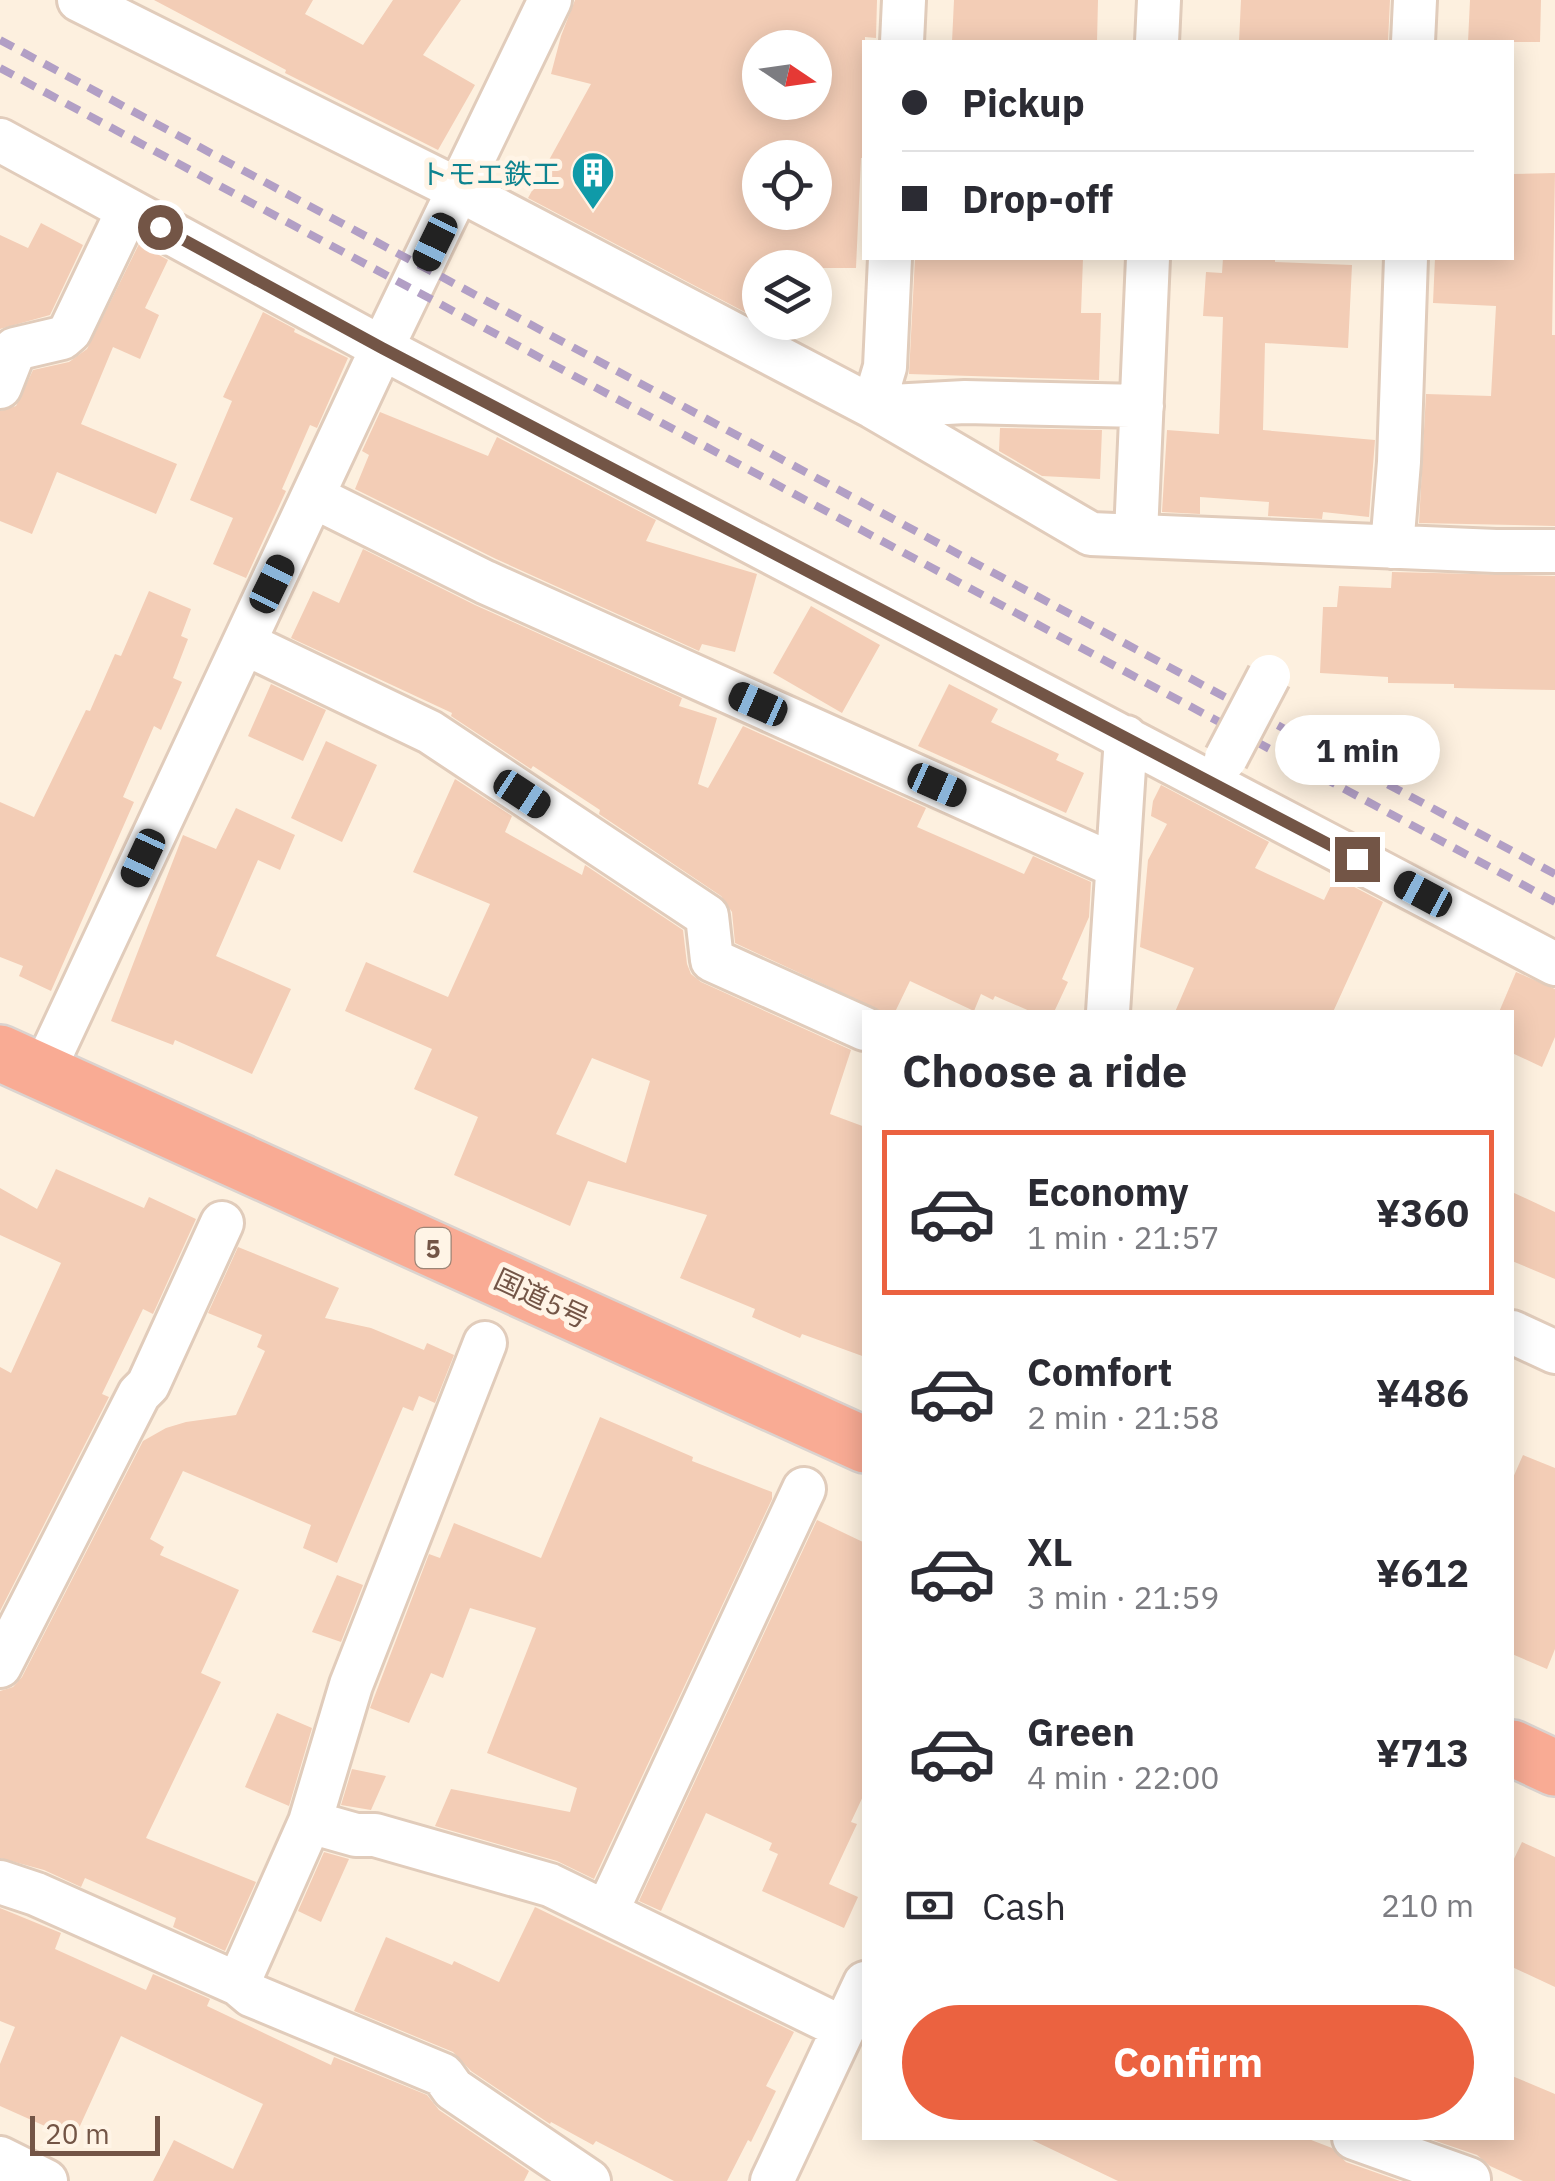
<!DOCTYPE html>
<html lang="en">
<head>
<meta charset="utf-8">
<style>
  :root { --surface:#fff; --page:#f2f2f3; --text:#2b2b33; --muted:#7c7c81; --line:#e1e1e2; --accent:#eb6240 }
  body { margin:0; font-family:"IBM Plex Sans","Noto Sans JP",sans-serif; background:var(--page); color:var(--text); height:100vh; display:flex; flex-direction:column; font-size:38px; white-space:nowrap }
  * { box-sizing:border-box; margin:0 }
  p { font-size:32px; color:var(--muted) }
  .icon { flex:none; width:55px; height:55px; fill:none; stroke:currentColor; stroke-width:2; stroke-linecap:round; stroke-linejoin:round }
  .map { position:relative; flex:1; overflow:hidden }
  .details { position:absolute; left:862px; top:1010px; width:652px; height:1130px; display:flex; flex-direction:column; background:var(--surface); border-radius:0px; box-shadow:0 5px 25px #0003 }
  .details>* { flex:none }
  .guide { position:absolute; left:862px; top:40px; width:652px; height:220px; border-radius:0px; box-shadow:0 5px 25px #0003; display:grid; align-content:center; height:220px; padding:0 40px; background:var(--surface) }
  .needle { width:65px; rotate:103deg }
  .fabs { position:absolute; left:742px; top:30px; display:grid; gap:20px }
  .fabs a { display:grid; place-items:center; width:90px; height:90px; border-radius:50%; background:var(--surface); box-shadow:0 5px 25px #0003; font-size:50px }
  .scale { position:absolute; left:30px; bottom:25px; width:130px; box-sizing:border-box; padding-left:10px; border:5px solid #735546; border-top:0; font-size:28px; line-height:35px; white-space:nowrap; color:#735546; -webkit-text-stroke:8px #fff4e6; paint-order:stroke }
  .end { position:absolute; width:45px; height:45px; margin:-22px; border:12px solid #735546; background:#fff; box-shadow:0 0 0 5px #fff }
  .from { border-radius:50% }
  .bubble { position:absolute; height:70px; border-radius:35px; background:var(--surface); box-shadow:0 5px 25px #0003; font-size:32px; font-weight:700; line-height:70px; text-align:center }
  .car { position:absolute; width:30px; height:60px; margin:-30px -15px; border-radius:12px; box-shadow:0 0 8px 2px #0007; background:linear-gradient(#222 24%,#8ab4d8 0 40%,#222 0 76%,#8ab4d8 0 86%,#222 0) }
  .guide b { display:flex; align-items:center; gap:35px; height:95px; font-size:38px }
  .guide b+b { border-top:2px solid var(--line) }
  .guide i { width:25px; height:25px; background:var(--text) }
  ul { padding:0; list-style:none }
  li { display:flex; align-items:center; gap:30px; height:165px; margin:0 20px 15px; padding:0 20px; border:5px solid transparent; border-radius:0px }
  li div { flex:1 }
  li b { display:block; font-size:38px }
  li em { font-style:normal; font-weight:700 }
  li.selected { border-color:var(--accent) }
  li>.icon { width:90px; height:90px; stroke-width:1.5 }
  h2 { padding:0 40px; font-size:45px; line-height:120px }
  .pay { display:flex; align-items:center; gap:25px; height:110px; padding:0 40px; font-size:38px }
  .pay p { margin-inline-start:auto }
  .button { display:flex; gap:20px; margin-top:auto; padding:20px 40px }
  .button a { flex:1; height:115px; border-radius:60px; background:var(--accent); color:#fff; font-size:40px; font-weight:700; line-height:115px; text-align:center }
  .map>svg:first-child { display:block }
  .building { fill:#f3cdb6; fill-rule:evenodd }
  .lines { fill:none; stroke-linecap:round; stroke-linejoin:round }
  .minor-casing { stroke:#e1ccbb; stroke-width:48 }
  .highway-casing { stroke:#dbd3cf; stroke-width:60 }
  .minor { stroke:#fff; stroke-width:42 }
  .highway { stroke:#f9ab94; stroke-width:55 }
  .rail { stroke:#b29fc5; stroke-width:8; stroke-dasharray:15 10; stroke-linecap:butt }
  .minor-bridge-casing { stroke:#e1ccbb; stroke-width:48; stroke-linecap:butt }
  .minor-bridge { stroke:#fff; stroke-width:42 }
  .route { stroke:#735546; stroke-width:12 }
  .labels { text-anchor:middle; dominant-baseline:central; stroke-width:10; stroke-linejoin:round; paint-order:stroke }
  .shield { fill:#fff4e6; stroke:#9d8576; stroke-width:2.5 }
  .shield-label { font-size:25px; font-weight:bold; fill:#735546 }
  .culture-label { font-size:28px; fill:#0d838f; stroke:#fff4e6; text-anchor:end }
  .street-label { font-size:28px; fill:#735546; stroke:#fff4e6 }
</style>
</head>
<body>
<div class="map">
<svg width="1555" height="2181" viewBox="0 0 1555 2181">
  <rect width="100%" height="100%" fill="#fdf0df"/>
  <path class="building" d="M154,0H313L305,14L363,45L393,0H461L423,55L475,85L438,150L285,73L286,70Z
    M575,0H877L876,38L865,37V158H861L856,268H760V320L528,198L591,84L551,74L561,36ZM760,48H815V102H760ZM760,158H815V212H760Z
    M954,0H1098L1097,42H952Z
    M1241,0H1390L1388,42H1239Z
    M1470,0H1541L1540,42H1468Z
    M1555,173L1552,335H1555V526L1419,523L1426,394L1491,396L1496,306L1433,303L1435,258H1512V174Z
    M41,223L83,245L50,315L0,329V235L28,248Z
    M139,244L168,260L145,308L159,315L140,359L113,347L81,424L177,464L156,514L57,472L32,534L0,521V411L16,406L33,370L69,362L87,349Z
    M915,258H1083L1081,313H1101L1099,380L909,374Z
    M1223,258H1275V262L1352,265L1348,348L1265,343L1263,430L1375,440L1369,517L1323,512L1322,519L1268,516L1269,502L1200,497V514L1162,512L1167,430L1219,434L1223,317L1203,316L1206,272L1222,273Z
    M263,312L295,329L294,332L348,358L317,428L310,425L282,489L286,491L246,578L213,564L233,518L190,500L232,401L223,397Z
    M380,412L488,456L497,437L656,520L646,541L757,574L735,652L702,644L699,651L496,559L355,489L369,455L362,451Z
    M1000,428L1102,430L1100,479L1042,476L999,451Z
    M363,549L475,605L682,698L679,706L717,718L698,784L708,788L743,726L926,808L917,827L1024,874L1033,856L1091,882L1089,917L1062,979L1068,982L1054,1012H1032L995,996L993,1000L981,994L974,1011L910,981L895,1012H883L735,943L732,912L721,896L599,814L600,810L533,766L531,769L451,716L452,713L291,638L313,591L339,603Z
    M1392,572L1555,576V690L1454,688V684L1388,683V677L1320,673L1323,607H1337L1339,586L1391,588Z
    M149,591L191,609L181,636L188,639L173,678L182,682L161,730L154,726L123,797L134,802L51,991L19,976L23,966L0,957V802L34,817L86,710L90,711L115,654L121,656Z
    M811,606L880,645L842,713L773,673Z
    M271,684L326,710L303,761L248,736Z
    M949,684L998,709L991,722L1059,754L1056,760L1084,773L1066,813L918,746Z
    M326,741L377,765L342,842L291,818Z
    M455,779L512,816L505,832L582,875L585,865L683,930L687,964L691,974L701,982L851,1050L830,1114L865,1127V1357L802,1334L800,1338L752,1317L755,1309L680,1278L707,1215L588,1181L570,1226L454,1175L478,1117L414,1089L432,1049L345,1011L366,962L448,997L490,904L413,872ZM592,1058L650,1081L626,1163L556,1134Z
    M1161,785L1269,842L1255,868L1324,900L1335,877L1383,902L1333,1012H1175L1194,968L1140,947L1148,860L1167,824L1151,816L1153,801Z
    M236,808L295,835L280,870L258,860L216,956L291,989L252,1074L175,1040L173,1045L111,1021L183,835L216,849Z
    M1516,972L1555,989V1037L1542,1067L1512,1053V1012H1499Z
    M56,1169L144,1208L149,1197L196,1219L153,1314L143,1309L102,1394L109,1397L0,1611V1367L11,1373L61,1263L0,1235V1188L37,1209Z
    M1512,1192L1555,1212V1279L1512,1261Z
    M238,1247L339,1288L325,1318L371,1328L424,1350L427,1343L454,1355L435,1403L419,1396L413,1411L403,1407L337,1563L303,1548L311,1525L183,1471L150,1539L164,1547L160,1555L239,1590L201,1673L221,1682L146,1838L256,1882L225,1951L173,1927L176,1918L85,1878L81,1887L44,1870L0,1858V1691L13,1687L22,1677L143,1441L166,1428L186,1422L236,1415L265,1351L257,1347L262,1335L208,1313Z
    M600,1417L693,1457L692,1461L772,1492V1499L594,1879L557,1861L435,1826L451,1789L570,1812L577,1788L487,1753L536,1628L470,1608L443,1678L431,1673L409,1723L370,1708L429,1554L440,1558L454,1523L541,1558Z
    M1523,1455L1555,1468V1649L1547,1669L1512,1654V1480Z
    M817,1520L865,1543V1792L851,1822L857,1824L829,1884L858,1897L844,1928L762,1891L778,1854L769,1850L772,1843L706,1813L661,1911L639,1901Z
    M337,1575L363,1585L341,1642L312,1632Z
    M277,1713L312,1728L289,1806L245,1787Z
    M352,1769L386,1776L371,1810L341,1805Z
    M1522,1842L1555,1857V1987L1512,1967V1863Z
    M324,1852L349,1859L321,1922L298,1911Z
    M535,1907L794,2032L766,2086L776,2091L751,2142L748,2140L727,2181H674L596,2141L593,2145L551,2122L550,2124L471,2071L453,2052L354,2011L386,1937L452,1965L454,1961L499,1982Z
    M0,1908L61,1933L55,1949L146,1990L153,1974L210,1999L207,2006L331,2065L334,2057L427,2095L439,2110L529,2171L524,2181H153L174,2140L233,2169L263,2104L121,2036L74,2139L0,2106V2064L15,2027L0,2021Z
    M1512,2076L1555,2094V2181H1523L1490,2166L1477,2155L1427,2138H1512Z
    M1028,2138H1306L1332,2148L1346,2162L1400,2181H1118Z"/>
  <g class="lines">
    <g class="minor-casing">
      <path id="minor" d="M79,0L459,190L873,407L1091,534L1496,551H1555
        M902,42L904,0
        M1157,42L1159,0
        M1413,42L1415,0
        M0,140L382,348L1555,964
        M890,258L885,367L873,407L965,402L1142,406
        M0,387L15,349L62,338L70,331L128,210
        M314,497L485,582L1116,866
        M1136,534L1148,258
        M1392,547L1399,462L1406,258
        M244,643L430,732L707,916L712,960L865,1029
        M1108,1012L1126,737
        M43,1072L382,348L550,0
        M1512,1332L1555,1352
        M485,1343L351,1685L310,1822L356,1835H375L550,1885L843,2028
        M0,1666L139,1394L148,1385L222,1223
        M0,1882L36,1894L238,1984L251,1995L443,2075L453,2089L589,2181
        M607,1911L804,1489
        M238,1984L310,1822
        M1354,2138L1469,2179
        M0,2158L46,2181
        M772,2181L865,1983"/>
    </g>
    <g class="highway-casing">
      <path id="highway" d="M0,1053L865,1445
        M1512,1748L1555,1768"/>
    </g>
    <use href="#minor" class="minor"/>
    <use href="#highway" class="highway"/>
    <path class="rail" d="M0,40L1555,874
      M0,68L1555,902"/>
    <g class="minor-bridge-casing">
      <path id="minor-bridge" d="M1226,758L1269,676"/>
    </g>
    <use href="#minor-bridge" class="minor-bridge"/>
  </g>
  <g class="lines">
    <path class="route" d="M160,227L382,348L1357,859"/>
  </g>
  <defs>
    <g id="building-pin" transform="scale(2.25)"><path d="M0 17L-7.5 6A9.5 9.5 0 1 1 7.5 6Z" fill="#0f9aa8" stroke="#fff4e6"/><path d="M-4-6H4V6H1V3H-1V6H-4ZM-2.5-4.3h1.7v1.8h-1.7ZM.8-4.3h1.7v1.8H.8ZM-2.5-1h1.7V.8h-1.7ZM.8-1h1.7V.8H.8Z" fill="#fff"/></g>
  </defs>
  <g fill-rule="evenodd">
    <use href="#building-pin" x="593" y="173"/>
  </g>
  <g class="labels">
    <rect class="shield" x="415.5" y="1228" width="35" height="40" rx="8"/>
    <g class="shield-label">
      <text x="433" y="1248">5</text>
    </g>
    <g class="culture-label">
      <text x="560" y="173">トモエ鉄工</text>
    </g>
    <g class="street-label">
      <text transform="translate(542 1298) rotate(25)">国道5号</text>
    </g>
  </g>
</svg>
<div class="fabs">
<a><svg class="needle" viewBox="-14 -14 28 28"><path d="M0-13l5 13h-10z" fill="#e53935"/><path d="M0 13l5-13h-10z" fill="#7c7c81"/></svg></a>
<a><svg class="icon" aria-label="locate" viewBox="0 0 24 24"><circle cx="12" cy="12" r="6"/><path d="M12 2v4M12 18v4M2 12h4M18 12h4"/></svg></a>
<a><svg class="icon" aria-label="layers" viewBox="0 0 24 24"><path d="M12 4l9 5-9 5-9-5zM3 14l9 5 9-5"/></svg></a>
</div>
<div class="scale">20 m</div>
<i class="end from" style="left:160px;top:227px"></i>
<i class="end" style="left:1357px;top:859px"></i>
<div class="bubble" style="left:1275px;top:715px;width:165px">1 min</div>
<i class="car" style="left:435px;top:242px;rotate:206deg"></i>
<i class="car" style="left:272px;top:584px;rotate:26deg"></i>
<i class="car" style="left:758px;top:704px;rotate:294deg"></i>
<i class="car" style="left:937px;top:785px;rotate:114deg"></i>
<i class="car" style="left:522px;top:794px;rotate:123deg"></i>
<i class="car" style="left:143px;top:858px;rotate:205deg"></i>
<i class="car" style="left:1423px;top:894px;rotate:298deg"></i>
<div class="guide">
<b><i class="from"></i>Pickup</b>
<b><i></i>Drop-off</b>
</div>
<section class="details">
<h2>Choose a ride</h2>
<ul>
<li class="selected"><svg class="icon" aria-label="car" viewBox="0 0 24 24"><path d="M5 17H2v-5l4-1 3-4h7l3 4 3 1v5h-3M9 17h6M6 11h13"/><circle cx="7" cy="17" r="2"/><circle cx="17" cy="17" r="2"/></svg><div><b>Economy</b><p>1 min · 21:57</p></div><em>¥360</em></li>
<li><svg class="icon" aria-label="car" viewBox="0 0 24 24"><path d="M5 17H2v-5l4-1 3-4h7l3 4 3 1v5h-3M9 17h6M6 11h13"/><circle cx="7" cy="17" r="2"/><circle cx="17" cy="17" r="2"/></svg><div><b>Comfort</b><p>2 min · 21:58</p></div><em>¥486</em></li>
<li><svg class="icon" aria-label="car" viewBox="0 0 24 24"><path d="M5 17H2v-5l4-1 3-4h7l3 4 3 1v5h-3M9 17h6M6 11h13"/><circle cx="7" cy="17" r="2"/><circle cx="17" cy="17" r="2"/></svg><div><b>XL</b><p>3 min · 21:59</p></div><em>¥612</em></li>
<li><svg class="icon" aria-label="car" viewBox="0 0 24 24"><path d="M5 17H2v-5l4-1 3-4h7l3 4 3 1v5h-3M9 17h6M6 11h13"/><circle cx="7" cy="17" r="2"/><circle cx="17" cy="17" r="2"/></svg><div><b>Green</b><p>4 min · 22:00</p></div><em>¥713</em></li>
</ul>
<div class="pay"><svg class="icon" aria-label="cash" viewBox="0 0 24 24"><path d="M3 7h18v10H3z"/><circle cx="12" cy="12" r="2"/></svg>Cash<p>210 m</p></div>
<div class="button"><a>Confirm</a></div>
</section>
</div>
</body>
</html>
